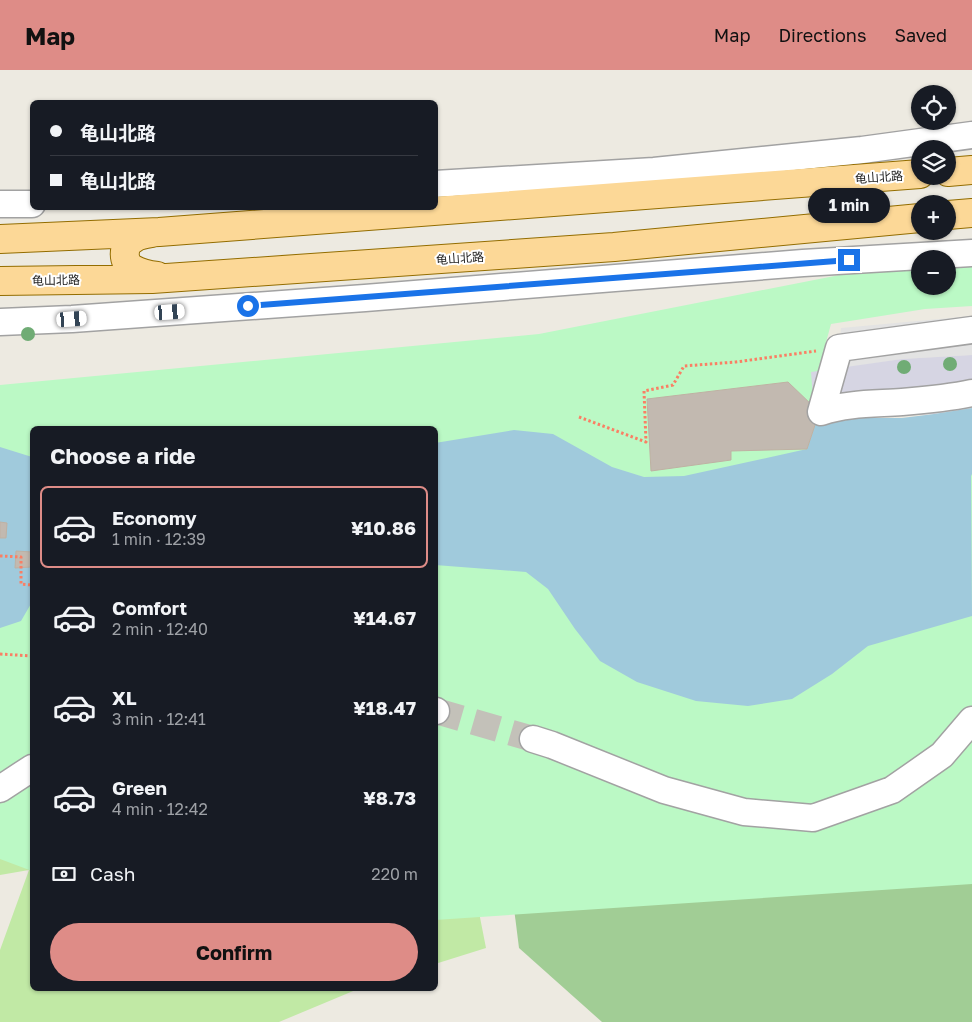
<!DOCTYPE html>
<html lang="en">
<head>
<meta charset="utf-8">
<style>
  :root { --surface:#171b24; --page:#20242c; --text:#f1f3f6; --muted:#9ea1a6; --line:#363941; --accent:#de8c87 }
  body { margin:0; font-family:"Golos Text","Noto Sans SC",sans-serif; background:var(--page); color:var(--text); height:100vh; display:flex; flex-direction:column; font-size:19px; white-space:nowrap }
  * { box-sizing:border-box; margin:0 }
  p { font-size:16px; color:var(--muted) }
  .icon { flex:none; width:28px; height:28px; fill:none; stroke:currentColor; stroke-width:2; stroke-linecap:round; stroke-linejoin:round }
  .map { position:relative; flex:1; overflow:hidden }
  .details { position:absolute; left:30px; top:356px; width:408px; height:565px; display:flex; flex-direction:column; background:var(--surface); border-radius:8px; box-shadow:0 1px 4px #0004 }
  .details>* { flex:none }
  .banner { position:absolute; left:30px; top:30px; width:408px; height:110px; border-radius:8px; box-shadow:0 1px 4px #0004; display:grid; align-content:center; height:110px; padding:0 20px; background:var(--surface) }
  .tools { position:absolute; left:911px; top:15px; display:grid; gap:10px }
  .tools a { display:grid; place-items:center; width:45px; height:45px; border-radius:50%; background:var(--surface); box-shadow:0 1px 4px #0004; font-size:25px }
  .end { position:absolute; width:22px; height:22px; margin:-11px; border:6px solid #1a73e8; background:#fff; box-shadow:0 0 0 2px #fff }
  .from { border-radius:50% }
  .bubble { position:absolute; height:35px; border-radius:18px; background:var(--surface); box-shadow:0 1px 4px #0004; font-size:16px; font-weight:700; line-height:35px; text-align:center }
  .car { position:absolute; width:15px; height:30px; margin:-15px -8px; border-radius:6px; box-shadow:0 0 4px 1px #0007; background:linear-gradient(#fff 24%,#345 0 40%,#fff 0 76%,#345 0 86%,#fff 0) }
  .banner b { display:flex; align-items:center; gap:18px; height:48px; font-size:19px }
  .banner b+b { border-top:1px solid var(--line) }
  .banner i { width:12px; height:12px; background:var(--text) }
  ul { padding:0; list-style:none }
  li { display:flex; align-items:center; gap:15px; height:82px; margin:0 10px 8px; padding:0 10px; border:2px solid transparent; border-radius:8px }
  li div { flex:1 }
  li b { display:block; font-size:19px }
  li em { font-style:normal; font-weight:700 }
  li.on { border-color:var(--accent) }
  li>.icon { width:45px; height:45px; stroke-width:1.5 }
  h2 { padding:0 20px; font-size:22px; line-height:60px }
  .pay { display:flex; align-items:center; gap:12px; height:55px; padding:0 20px; font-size:19px }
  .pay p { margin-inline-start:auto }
  .cta { display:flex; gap:10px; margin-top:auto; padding:10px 20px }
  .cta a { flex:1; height:58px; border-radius:30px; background:var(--accent); color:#111; font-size:20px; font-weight:700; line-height:58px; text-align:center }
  header { display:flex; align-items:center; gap:30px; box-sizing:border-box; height:70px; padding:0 25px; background:var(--accent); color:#111 }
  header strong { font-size:24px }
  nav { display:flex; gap:28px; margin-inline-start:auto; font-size:18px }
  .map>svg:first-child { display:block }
  .grass { fill:#c1e9a5 }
  .forest { fill:#a1cd95 }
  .park { fill:#bbf9c5 }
  .parking { fill:#e3e3e3 }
  .plaza { fill:#d6d5e3 }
  .water { fill:#a0cadc }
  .building { fill:#c2b9b0; stroke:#bfb1a3 }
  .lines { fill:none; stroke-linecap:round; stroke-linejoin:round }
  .minor-tunnel { stroke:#c3c1b9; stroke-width:26; stroke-dasharray:26 13; stroke-linecap:butt }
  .minor-casing { stroke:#a2a2a2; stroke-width:29 }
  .major-casing { stroke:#936d00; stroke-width:30 }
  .path { stroke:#fa7f64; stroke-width:3; stroke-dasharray:2.5 2.5; stroke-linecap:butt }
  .minor { stroke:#fff; stroke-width:26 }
  .major { stroke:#fcd897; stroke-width:28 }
  .tree { fill:#70ac75 }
  .route { stroke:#1a73e8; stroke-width:6 }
  .labels { text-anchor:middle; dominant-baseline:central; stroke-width:4; stroke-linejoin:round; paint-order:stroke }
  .street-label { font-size:12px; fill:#1b1b1b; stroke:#fff }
</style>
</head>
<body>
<header>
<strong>Map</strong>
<nav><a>Map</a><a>Directions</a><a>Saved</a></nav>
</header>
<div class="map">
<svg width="972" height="952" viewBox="0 0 972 952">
  <rect width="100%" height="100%" fill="#edeae1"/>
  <path class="grass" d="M435,688L457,730L486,878L435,894Z
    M0,725L32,730V919H358L279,952H0V880L29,800L0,805Z"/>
  <path class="forest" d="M972,650V952H602L519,878L506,775Z"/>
  <path class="park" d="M972,189V236L925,239L831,254L807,342L822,359L972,345V814L435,850V359H32V801L0,789V315L539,264L865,200L920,194V216H948V192Z"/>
  <path class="parking" d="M972,246V285L902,289L837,299L841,258Z"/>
  <path class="plaza" d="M972,285V338L934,344L860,348L815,355L811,302L902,289Z"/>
  <path class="water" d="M972,338V404L971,406L972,546L868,576L832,604L792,629L748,636L696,631L637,612L600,591L575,559L548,519L526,502L435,495V373L514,360L553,364L612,397L644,407L684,406L807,379L815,355L860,348H902L934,344Z
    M0,377L32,387V532L21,551L0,558Z"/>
  <path class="building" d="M788,312L813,336L815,355L807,379L731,381V390L651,401L647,329Z
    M0,452L7,453L6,468H0Z
    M16,481L32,482L31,497L15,498Z"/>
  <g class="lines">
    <path class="minor-tunnel" d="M436,641L533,669"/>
    <g class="minor-casing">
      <path id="minor" d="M435,114L654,101L862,80L972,65
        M0,134H32
        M0,252L72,249L365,228L803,193L972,183
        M972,260L839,278L821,342C847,333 875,334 902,332C926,330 949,328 972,323
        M435,641H436
        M533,669L552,675L664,720L744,742L813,748L892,720L942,685L972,650
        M0,719L32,698"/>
    </g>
    <g class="major-casing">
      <path id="major" d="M948,102L972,100
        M948,145L972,143
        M152,163C146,164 138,165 133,169C122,175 122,193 133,199C140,203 149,205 157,206
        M0,169L159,162L920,104
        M0,211L152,209L614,177L920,148"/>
    </g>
    <path class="path" d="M579,347L646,372L644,321L673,315L684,296L736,292L816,281
      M0,486L21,487V514L32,515
      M0,584L32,586"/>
    <use href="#minor" class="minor"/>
    <use href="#major" class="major"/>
  </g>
  <g class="tree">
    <circle cx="28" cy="264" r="7"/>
    <circle cx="950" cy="294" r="7"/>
    <circle cx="904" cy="297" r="7"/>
  </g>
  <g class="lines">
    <path class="route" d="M248,236L849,190"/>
  </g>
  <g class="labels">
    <g class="street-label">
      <text transform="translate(879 107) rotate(-4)">龟山北路</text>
      <text transform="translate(460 188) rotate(-4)">龟山北路</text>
      <text transform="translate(56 210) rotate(-1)">龟山北路</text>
    </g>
  </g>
</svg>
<div class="tools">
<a><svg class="icon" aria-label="locate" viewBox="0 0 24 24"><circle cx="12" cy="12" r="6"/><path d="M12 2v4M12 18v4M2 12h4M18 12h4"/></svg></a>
<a><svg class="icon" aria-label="layers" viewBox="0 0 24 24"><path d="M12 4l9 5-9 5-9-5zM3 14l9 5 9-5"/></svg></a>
<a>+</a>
<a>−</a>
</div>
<i class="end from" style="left:248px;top:236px"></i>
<i class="end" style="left:849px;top:190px"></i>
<div class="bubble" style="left:808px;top:118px;width:82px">1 min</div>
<i class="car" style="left:170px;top:242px;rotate:86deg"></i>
<i class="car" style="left:72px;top:249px;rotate:86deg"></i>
<div class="banner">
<b><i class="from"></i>龟山北路</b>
<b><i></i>龟山北路</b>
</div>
<section class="details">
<h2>Choose a ride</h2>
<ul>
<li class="on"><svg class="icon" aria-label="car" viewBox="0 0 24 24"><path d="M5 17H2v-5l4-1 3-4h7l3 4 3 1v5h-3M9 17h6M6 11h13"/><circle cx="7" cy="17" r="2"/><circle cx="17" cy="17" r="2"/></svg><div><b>Economy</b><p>1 min · 12:39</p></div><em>¥10.86</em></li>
<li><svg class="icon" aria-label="car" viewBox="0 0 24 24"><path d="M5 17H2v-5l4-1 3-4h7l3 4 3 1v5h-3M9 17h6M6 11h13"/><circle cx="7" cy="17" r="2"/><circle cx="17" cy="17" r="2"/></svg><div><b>Comfort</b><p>2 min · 12:40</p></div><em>¥14.67</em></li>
<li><svg class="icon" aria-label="car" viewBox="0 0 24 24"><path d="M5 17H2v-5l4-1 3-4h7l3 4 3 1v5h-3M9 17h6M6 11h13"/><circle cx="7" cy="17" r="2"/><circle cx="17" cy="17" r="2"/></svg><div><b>XL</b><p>3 min · 12:41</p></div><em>¥18.47</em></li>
<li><svg class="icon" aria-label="car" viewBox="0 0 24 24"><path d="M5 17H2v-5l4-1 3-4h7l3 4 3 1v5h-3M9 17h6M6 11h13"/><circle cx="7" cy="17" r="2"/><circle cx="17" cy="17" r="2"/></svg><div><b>Green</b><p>4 min · 12:42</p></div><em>¥8.73</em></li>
</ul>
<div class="pay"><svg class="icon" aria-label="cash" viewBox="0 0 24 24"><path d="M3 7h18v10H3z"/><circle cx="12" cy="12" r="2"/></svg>Cash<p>220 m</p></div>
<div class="cta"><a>Confirm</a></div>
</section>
</div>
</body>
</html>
